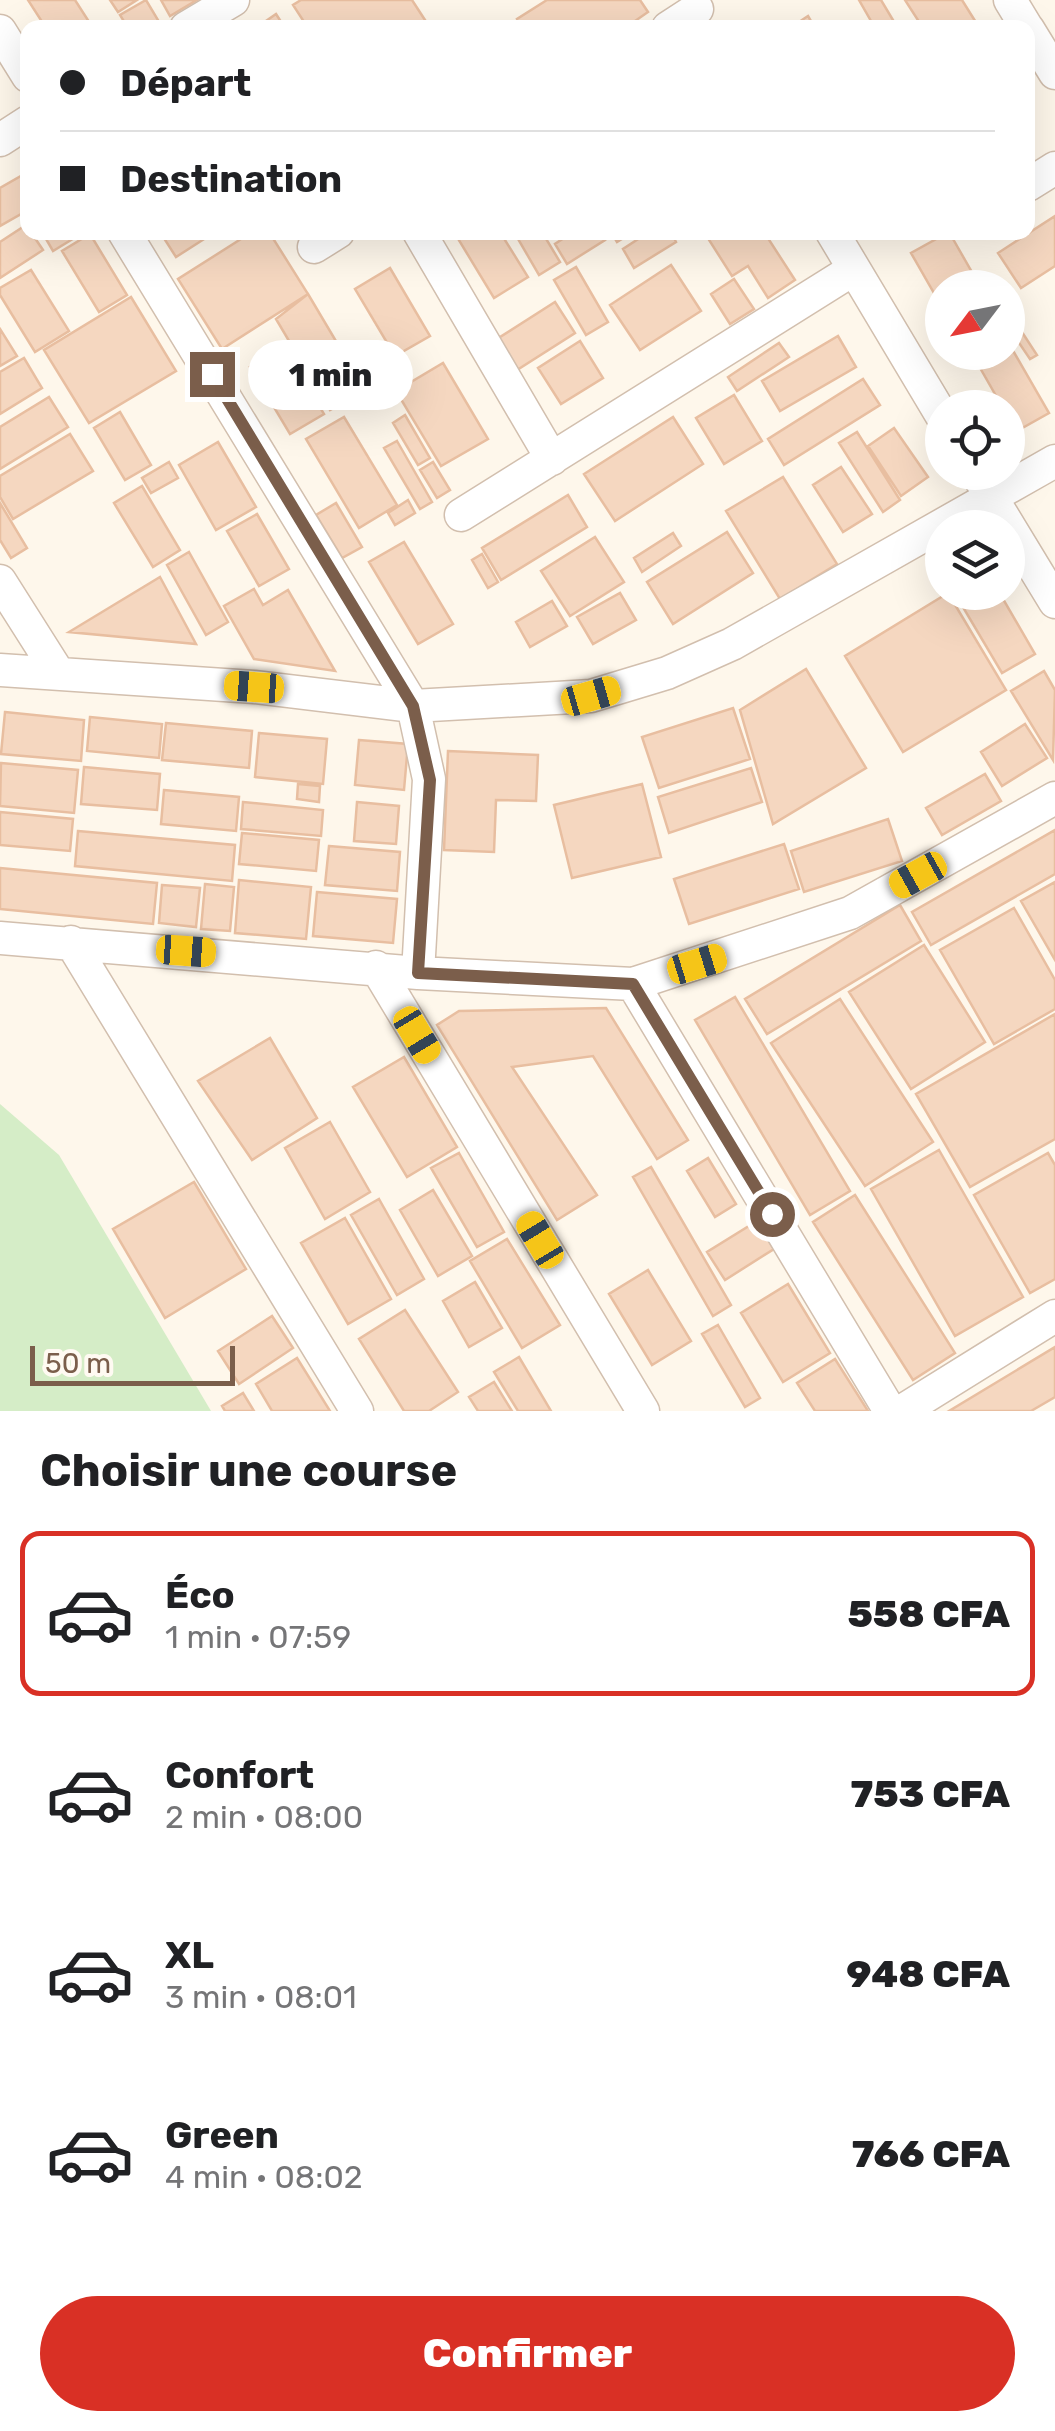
<!DOCTYPE html>
<html lang="fr">
<head>
<meta charset="utf-8">
<style>
  :root { --surface:#fff; --page:#f2f2f2; --text:#202124; --muted:#757577; --line:#e0e0e0; --accent:#d93025 }
  body { margin:0; font-family:Rubik,sans-serif; background:var(--page); color:var(--text); height:100vh; display:flex; flex-direction:column; font-size:38px; white-space:nowrap }
  * { box-sizing:border-box; margin:0 }
  p { font-size:32px; color:var(--muted) }
  .icon { flex:none; width:55px; height:55px; fill:none; stroke:currentColor; stroke-width:2; stroke-linecap:round; stroke-linejoin:round }
  .map { position:relative; height:1411px; overflow:hidden }
  .side { display:flex; flex-direction:column; background:var(--surface); flex:1 }
  .side>* { flex:none }
  .banner { position:absolute; left:20px; top:20px; width:1015px; height:220px; border-radius:20px; box-shadow:0 10px 40px #0002; display:grid; align-content:center; height:220px; padding:0 40px; background:var(--surface) }
  .needle { width:65px; rotate:238deg }
  .fabs { position:absolute; left:925px; top:270px; display:grid; gap:20px }
  .fabs a { display:grid; place-items:center; width:100px; height:100px; border-radius:50%; background:var(--surface); box-shadow:0 10px 40px #0002; font-size:50px }
  .scale { position:absolute; left:30px; bottom:25px; width:205px; box-sizing:border-box; padding-left:10px; border:5px solid #7b5e4b; border-top:0; font-size:28px; line-height:35px; white-space:nowrap; color:#7b5e4b; -webkit-text-stroke:8px #fffaf2; paint-order:stroke }
  .end { position:absolute; width:45px; height:45px; margin:-22px; border:12px solid #7b5e4b; background:#fff; box-shadow:0 0 0 5px #fff }
  .from { border-radius:50% }
  .bubble { position:absolute; height:70px; border-radius:35px; background:var(--surface); box-shadow:0 10px 40px #0002; font-size:32px; font-weight:800; line-height:70px; text-align:center }
  .car { position:absolute; width:30px; height:60px; margin:-30px -15px; border-radius:12px; box-shadow:0 0 8px 2px #0007; background:linear-gradient(#f5c518 24%,#345 0 40%,#f5c518 0 76%,#345 0 86%,#f5c518 0) }
  .banner b { display:flex; align-items:center; gap:35px; height:95px; font-size:38px }
  .banner b+b { border-top:2px solid var(--line) }
  .banner i { width:25px; height:25px; background:var(--text) }
  ul { padding:0; list-style:none }
  li { display:flex; align-items:center; gap:30px; height:165px; margin:0 20px 15px; padding:0 20px; border:5px solid transparent; border-radius:20px }
  li div { flex:1 }
  li b { display:block; font-size:38px }
  li em { font-style:normal; font-weight:800 }
  li.on { border-color:var(--accent) }
  li>.icon { width:90px; height:90px; stroke-width:1.5 }
  h2 { padding:0 40px; font-size:45px; line-height:120px }
  .action { display:flex; gap:20px; margin-top:auto; padding:20px 40px }
  .action a { flex:1; height:115px; border-radius:60px; background:var(--accent); color:#fff; font-size:40px; font-weight:800; line-height:115px; text-align:center }
  .map>svg:first-child { display:block }
  .green { fill:#d5edc7 }
  .building { fill:#f5d7c0; stroke:#e8bea0; stroke-width:2.5 }
  .lines { fill:none; stroke-linecap:round; stroke-linejoin:round }
  .minor-casing { stroke:#d2bfae; stroke-width:35 }
  .minor { stroke:#fff; stroke-width:32 }
  .route { stroke:#7b5e4b; stroke-width:12 }
</style>
</head>
<body>
<div class="map">
<svg width="1055" height="1411" viewBox="0 0 1055 1411">
  <rect width="100%" height="100%" fill="#fef7eb"/>
  <path class="green" d="M0,1104L59,1155L211,1411H0Z"/>
  <path class="building" d="M28,0H75L93,28H46Z
    M110,0H137L118,12Z
    M146,0L158,20L146,28H128L120,15Z
    M161,0H197L170,16Z
    M301,0H412L425,20L413,28H308L293,5Z
    M547,0H640L648,12L625,28H522L517,19Z
    M859,0H881L896,25L875,28Z
    M905,0H962L977,24L923,28Z
    M276,14L285,28H256Z
    M808,16L815,28H790Z
    M28,172V210L0,226V188Z
    M1055,216V266L1021,288L998,253Z
    M26,225L43,250L0,278V242Z
    M42,232H84L53,251Z
    M160,232H215L176,257Z
    M252,232H269L308,294L222,349L178,279Z
    M454,232H500L528,277L494,298Z
    M514,232H542L560,262L539,275Z
    M573,232H600L605,240L567,264L555,244Z
    M611,232H633L617,242Z
    M649,232H671L676,242L634,268L623,249Z
    M704,232H764L795,280L768,298L748,266L732,276Z
    M949,232L981,288H942V307L911,253Z
    M90,234L127,295L99,312L62,251Z
    M671,265L701,311L640,350L610,305Z
    M576,267L608,322L586,335L554,280Z
    M390,268L430,336L395,356L355,289Z
    M31,270L69,331L35,352L0,295V288Z
    M734,279L754,309L730,324L711,294Z
    M308,294L365,390L330,410L276,319Z
    M131,297L176,371L89,423L44,350Z
    M555,302L575,333L517,370L497,339Z
    M1018,326L1037,355L1030,359L1011,331Z
    M0,329L17,356L0,366Z
    M838,336L856,367L780,411L762,381Z
    M580,341L603,378L561,404L538,368Z
    M1008,342L1049,413L1017,431L1008,408H1003L971,352H1008Z
    M779,343L789,357L737,391L728,377Z
    M284,347L324,414L290,434L250,367Z
    M24,358L42,388L0,414V372Z
    M443,363L488,439L441,466L396,391Z
    M863,379L880,405L784,465L768,439Z
    M734,395L762,441L724,464L696,418Z
    M49,397L68,427L0,469V427Z
    M120,412L151,465L125,480L94,428Z
    M405,415L430,458L418,465L393,423Z
    M344,417L397,505L359,528L306,439Z
    M673,417L703,464L615,521L584,474Z
    M894,428L928,477L901,496L868,446Z
    M857,432L900,500L883,512L839,443Z
    M70,434L93,471L13,519L0,497V476Z
    M397,441L432,502L420,509L384,448Z
    M218,442L256,507L216,530L179,465Z
    M169,462L178,478L151,493L142,478Z
    M433,462L450,490L437,498L420,470Z
    M841,467L872,514L843,532L813,485Z
    M783,477L837,564L780,599L726,511Z
    M142,486L180,550L153,567L114,503Z
    M568,495L587,527L501,580L482,548Z
    M408,500L415,513L395,525L388,513Z
    M0,503L27,548L11,558L0,540Z
    M336,503L362,547L342,558L316,515Z
    M257,514L289,569L259,586L227,531Z
    M727,532L753,573L673,624L647,582Z
    M673,533L681,546L642,572L634,558Z
    M595,537L624,582L570,616L541,571Z
    M404,542L453,624L418,644L369,562Z
    M189,552L228,622L206,635L167,565Z
    M482,554L498,582L488,588L472,560Z
    M160,577L196,644L69,632Z
    M254,589L263,605L288,590L335,671L254,659L224,606Z
    M954,592H999L1035,654L1002,673Z
    M620,593L636,620L593,644L577,617Z
    M948,593L1006,690L903,752L845,656Z
    M552,601L567,626L530,647L516,622Z
    M806,669L866,768L773,824L740,710Z
    M1044,671L1055,690L1053,760L1011,691Z
    M733,708L750,759L659,788L642,737Z
    M5,712L84,720L81,761L1,754Z
    M90,717L162,724L159,758L87,751Z
    M166,723L252,731L249,768L162,760Z
    M1025,724L1047,758L1002,786L981,752Z
    M259,733L327,739L323,784L255,777Z
    M359,740L408,744L404,790L355,785Z
    M448,751L538,755L536,801L496,800L494,852L444,850Z
    M1,763L78,770L74,813L0,806Z
    M84,767L160,774L157,810L81,804Z
    M751,768L762,802L669,833L658,797Z
    M985,774L1001,801L942,835L926,808Z
    M298,784L320,786L319,802L297,799Z
    M642,784L661,857L572,878L554,805Z
    M164,790L239,797L236,831L161,824Z
    M243,802L323,810L321,836L241,829Z
    M357,802L399,806L396,844L354,841Z
    M0,812L73,819L70,851L0,845Z
    M888,819L902,861L804,892L791,851Z
    M1055,830V874L931,945L912,912Z
    M78,831L235,845L232,881L75,866Z
    M242,833L319,840L316,871L239,864Z
    M784,844L799,889L689,924L674,879Z
    M329,846L400,852L397,891L325,885Z
    M0,868L157,883L153,924L0,909Z
    M239,880L311,887L306,939L235,933Z
    M1055,882V960L1021,901Z
    M205,884L234,887L230,931L201,929Z
    M162,885L200,888L196,927L159,923Z
    M317,892L397,899L393,943L313,936Z
    M900,905L921,941L767,1034L745,999Z
    M1014,908L1055,980V1009L994,1044L940,950Z
    M924,945L985,1042L911,1089L849,992Z
    M735,997L850,1191L810,1215L695,1020Z
    M840,999L933,1142L865,1186L771,1043Z
    M606,1008L688,1140L657,1159L593,1056L512,1067L597,1195L557,1220L437,1025L459,1011Z
    M1055,1014V1139L970,1187L916,1094Z
    M270,1038L317,1118L252,1160L198,1081Z
    M404,1057L457,1147L407,1177L353,1087Z
    M330,1122L370,1192L325,1219L285,1148Z
    M939,1150L1023,1297L955,1336L871,1189Z
    M459,1153L504,1232L477,1247L431,1168Z
    M1048,1153L1055,1165V1279L1030,1293L974,1195Z
    M708,1158L736,1204L715,1217L687,1171Z
    M651,1167L731,1305L713,1316L633,1177Z
    M194,1182L246,1269L165,1318L113,1229Z
    M433,1190L472,1256L438,1276L400,1210Z
    M855,1195L955,1353L913,1380L813,1222Z
    M379,1199L424,1279L397,1295L351,1215Z
    M345,1218L391,1299L348,1324L301,1243Z
    M757,1221L774,1249L725,1280L707,1252Z
    M507,1239L560,1325L522,1348L470,1261Z
    M648,1270L691,1341L652,1365L609,1294Z
    M475,1282L502,1328L469,1347L443,1301Z
    M788,1284L830,1353L783,1382L741,1313Z
    M405,1310L458,1392L429,1411H404L359,1339Z
    M272,1316L293,1348L239,1384L218,1351Z
    M718,1325L760,1398L745,1407L702,1334Z
    M1055,1347V1397L1031,1411H949Z
    M519,1357L551,1411H518L494,1372Z
    M297,1358L330,1411H272L256,1384Z
    M835,1359L868,1411H815L797,1383Z
    M494,1382L512,1411H478L469,1397Z
    M243,1393L254,1411H225L222,1406Z"/>
  <g class="lines">
    <g class="minor-casing">
      <path id="minor" d="M1010,0L1027,28
        M186,28L233,0
        M668,28L697,9
        M1028,29L1055,73
        M0,31L28,76
        M0,140L28,122
        M1028,185L1055,168
        M124,232L413,706L429,779L418,973
        M419,232L552,459
        M832,232L942,416
        M314,247L338,232
        M976,472L1055,602
        M461,515L854,269
        M0,581L57,671
        M0,670L254,687L413,706L591,696L667,673L732,644L1055,461
        M0,938L418,973L633,984L850,913L1055,798
        M71,942L357,1411
        M376,967L643,1411
        M633,984L890,1411
        M902,1411L1055,1316"/>
    </g>
    <use href="#minor" class="minor"/>
  </g>
  <g class="lines">
    <path class="route" d="M212,374L413,706L430,780L418,973L633,984L772,1214"/>
  </g>
</svg>
<div class="fabs">
<a><svg class="needle" viewBox="-14 -14 28 28"><path d="M0-13l5 13h-10z" fill="#e53935"/><path d="M0 13l5-13h-10z" fill="#757577"/></svg></a>
<a><svg class="icon" aria-label="locate" viewBox="0 0 24 24"><circle cx="12" cy="12" r="6"/><path d="M12 2v4M12 18v4M2 12h4M18 12h4"/></svg></a>
<a><svg class="icon" aria-label="layers" viewBox="0 0 24 24"><path d="M12 4l9 5-9 5-9-5zM3 14l9 5 9-5"/></svg></a>
</div>
<div class="scale">50 m</div>
<i class="end from" style="left:772px;top:1214px"></i>
<i class="end" style="left:212px;top:374px"></i>
<div class="bubble" style="left:248px;top:340px;width:165px">1 min</div>
<i class="car" style="left:254px;top:687px;rotate:274deg"></i>
<i class="car" style="left:591px;top:696px;rotate:74deg"></i>
<i class="car" style="left:918px;top:875px;rotate:241deg"></i>
<i class="car" style="left:186px;top:951px;rotate:94deg"></i>
<i class="car" style="left:697px;top:964px;rotate:73deg"></i>
<i class="car" style="left:417px;top:1035px;rotate:149deg"></i>
<i class="car" style="left:540px;top:1240px;rotate:329deg"></i>
<div class="banner">
<b><i class="from"></i>Départ</b>
<b><i></i>Destination</b>
</div>
</div>
<section class="side">
<h2>Choisir une course</h2>
<ul>
<li class="on"><svg class="icon" aria-label="car" viewBox="0 0 24 24"><path d="M5 17H2v-5l4-1 3-4h7l3 4 3 1v5h-3M9 17h6M6 11h13"/><circle cx="7" cy="17" r="2"/><circle cx="17" cy="17" r="2"/></svg><div><b>Éco</b><p>1 min · 07:59</p></div><em>558 CFA</em></li>
<li><svg class="icon" aria-label="car" viewBox="0 0 24 24"><path d="M5 17H2v-5l4-1 3-4h7l3 4 3 1v5h-3M9 17h6M6 11h13"/><circle cx="7" cy="17" r="2"/><circle cx="17" cy="17" r="2"/></svg><div><b>Confort</b><p>2 min · 08:00</p></div><em>753 CFA</em></li>
<li><svg class="icon" aria-label="car" viewBox="0 0 24 24"><path d="M5 17H2v-5l4-1 3-4h7l3 4 3 1v5h-3M9 17h6M6 11h13"/><circle cx="7" cy="17" r="2"/><circle cx="17" cy="17" r="2"/></svg><div><b>XL</b><p>3 min · 08:01</p></div><em>948 CFA</em></li>
<li><svg class="icon" aria-label="car" viewBox="0 0 24 24"><path d="M5 17H2v-5l4-1 3-4h7l3 4 3 1v5h-3M9 17h6M6 11h13"/><circle cx="7" cy="17" r="2"/><circle cx="17" cy="17" r="2"/></svg><div><b>Green</b><p>4 min · 08:02</p></div><em>766 CFA</em></li>
</ul>
<div class="action"><a>Confirmer</a></div>
</section>
</body>
</html>
